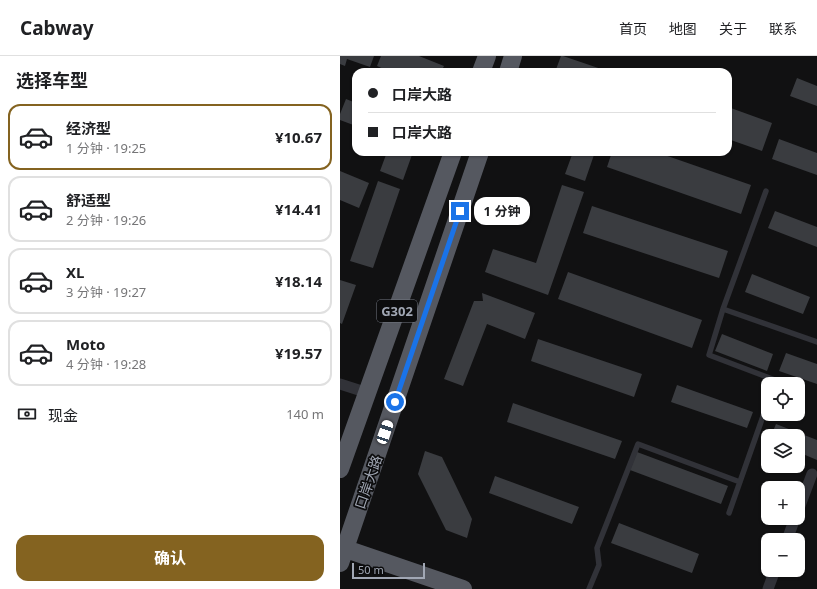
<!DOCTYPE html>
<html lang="zh">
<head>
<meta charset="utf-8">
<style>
  :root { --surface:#fff; --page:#f6f6f6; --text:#202124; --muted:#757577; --line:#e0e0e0; --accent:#846320 }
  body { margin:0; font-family:"Noto Sans","Noto Sans SC",sans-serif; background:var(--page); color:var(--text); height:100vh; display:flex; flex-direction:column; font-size:15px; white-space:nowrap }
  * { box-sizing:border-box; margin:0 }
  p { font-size:13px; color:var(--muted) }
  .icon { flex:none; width:22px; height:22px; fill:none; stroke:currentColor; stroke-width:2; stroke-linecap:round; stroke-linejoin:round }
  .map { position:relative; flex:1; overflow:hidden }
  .drawer { display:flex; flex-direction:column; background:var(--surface); width:340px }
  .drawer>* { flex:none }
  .banner { position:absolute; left:12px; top:12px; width:380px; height:88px; border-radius:12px; box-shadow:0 1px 3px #0004; display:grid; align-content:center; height:88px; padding:0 16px; background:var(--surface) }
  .controls { position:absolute; left:421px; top:321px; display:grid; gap:8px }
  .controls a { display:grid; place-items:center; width:44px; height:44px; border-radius:8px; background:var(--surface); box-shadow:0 1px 3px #0004; font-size:20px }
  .scale { position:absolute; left:12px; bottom:10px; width:73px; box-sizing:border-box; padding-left:4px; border:2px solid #a1a7b4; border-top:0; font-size:11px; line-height:14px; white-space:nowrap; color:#a1a7b4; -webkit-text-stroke:3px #0c0c0d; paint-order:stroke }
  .end { position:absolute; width:18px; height:18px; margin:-9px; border:5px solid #1a73e8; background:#fff; box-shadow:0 0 0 2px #fff }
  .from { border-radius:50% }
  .bubble { position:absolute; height:28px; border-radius:12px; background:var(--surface); box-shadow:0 1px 3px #0004; font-size:13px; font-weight:700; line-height:28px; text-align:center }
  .car { position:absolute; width:12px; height:24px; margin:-12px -6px; border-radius:5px; box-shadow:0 0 3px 1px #0007; background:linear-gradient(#fff 24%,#345 0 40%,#fff 0 76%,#345 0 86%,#fff 0) }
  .banner b { display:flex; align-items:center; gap:14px; height:38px; font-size:15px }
  .banner b+b { border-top:1px solid var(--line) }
  .banner i { width:10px; height:10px; background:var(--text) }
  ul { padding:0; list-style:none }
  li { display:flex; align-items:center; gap:12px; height:66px; margin:0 8px 6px; padding:0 8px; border:2px solid var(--line); border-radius:12px }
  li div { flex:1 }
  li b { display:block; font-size:15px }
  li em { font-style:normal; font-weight:700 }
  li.active { border-color:var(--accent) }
  li>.icon { width:36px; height:36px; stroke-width:1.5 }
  h2 { padding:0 16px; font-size:18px; line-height:48px }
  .pay { display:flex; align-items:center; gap:10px; height:44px; padding:0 16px; font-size:15px }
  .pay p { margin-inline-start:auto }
  .button { display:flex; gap:8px; margin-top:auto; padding:8px 16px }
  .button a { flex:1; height:46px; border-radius:12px; background:var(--accent); color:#fff; font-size:16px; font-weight:700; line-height:46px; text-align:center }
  header { display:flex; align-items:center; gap:24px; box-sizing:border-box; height:56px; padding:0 20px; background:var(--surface); border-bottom:1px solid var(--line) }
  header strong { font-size:19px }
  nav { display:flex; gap:22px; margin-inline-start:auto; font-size:14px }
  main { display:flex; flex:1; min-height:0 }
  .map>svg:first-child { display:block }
  .building { fill:#3a3c40 }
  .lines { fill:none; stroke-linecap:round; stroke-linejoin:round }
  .service { stroke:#313238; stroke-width:5.5 }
  .minor { stroke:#313238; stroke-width:11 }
  .trunk { stroke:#555860; stroke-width:18 }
  .route { stroke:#1a73e8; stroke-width:5 }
  .labels { text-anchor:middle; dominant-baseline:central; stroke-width:3.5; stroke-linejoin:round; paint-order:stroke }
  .shield { fill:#0c0c0d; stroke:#747882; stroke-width:1 }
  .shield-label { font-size:13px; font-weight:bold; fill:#a1a7b4 }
  .street-label { font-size:14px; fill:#a1a7b4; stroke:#0c0c0d }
</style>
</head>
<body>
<header>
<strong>Cabway</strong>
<nav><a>首页</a><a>地图</a><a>关于</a><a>联系</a></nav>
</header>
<main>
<section class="drawer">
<h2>选择车型</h2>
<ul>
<li class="active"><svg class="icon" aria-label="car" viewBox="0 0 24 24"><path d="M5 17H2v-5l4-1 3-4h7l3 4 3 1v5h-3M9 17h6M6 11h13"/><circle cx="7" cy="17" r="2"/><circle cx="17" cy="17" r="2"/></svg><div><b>经济型</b><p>1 分钟 · 19:25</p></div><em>¥10.67</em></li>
<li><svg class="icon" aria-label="car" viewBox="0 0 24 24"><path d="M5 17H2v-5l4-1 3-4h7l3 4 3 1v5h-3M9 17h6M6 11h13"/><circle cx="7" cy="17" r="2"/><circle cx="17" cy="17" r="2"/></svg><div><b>舒适型</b><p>2 分钟 · 19:26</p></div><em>¥14.41</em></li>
<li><svg class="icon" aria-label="car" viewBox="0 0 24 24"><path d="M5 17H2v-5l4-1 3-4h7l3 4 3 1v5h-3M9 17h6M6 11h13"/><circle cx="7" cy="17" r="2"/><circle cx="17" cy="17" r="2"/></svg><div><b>XL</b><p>3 分钟 · 19:27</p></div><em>¥18.14</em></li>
<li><svg class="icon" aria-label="car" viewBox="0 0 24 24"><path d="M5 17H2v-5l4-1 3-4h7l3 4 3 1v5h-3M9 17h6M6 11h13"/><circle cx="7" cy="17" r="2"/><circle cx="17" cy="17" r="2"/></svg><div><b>Moto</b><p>4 分钟 · 19:28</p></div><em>¥19.57</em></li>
</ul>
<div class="pay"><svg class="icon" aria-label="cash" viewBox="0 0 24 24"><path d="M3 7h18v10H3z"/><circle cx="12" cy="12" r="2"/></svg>现金<p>140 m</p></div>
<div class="button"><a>确认</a></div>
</section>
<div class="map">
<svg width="477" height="533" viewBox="0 0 477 533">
  <rect width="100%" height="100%" fill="#111112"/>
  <path class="building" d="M0,0H34L30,11L7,3L5,10L0,8Z
    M41,0H79L104,10L101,16H50L37,10Z
    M221,0H223L270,16H215Z
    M457,22L477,30V50L450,40Z
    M6,43L16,47V70L0,64V58Z
    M388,51L432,67L422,95L388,83Z
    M439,83L477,97V119L432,103Z
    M47,96H73L63,124L40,115Z
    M233,96H255L245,125L225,118Z
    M272,96H316L411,129L401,158L267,111Z
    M0,115L29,127L19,152L0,144Z
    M38,125L60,133L33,212L10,205Z
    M222,129L244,136L208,239L145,216L153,193L196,207Z
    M252,150L388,195L379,222L243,177Z
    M435,155L477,171V191L428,172Z
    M228,216L362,264L352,292L218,243Z
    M412,218L470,241L463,258L405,236Z
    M0,224L16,229L2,268L0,267Z
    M142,237L195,257L185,283L147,268L123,330L104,323L134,245H143Z
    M382,278L433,298L427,315L375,295Z
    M198,283L302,318L294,341L191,305Z
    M446,297L477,308V328L439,315Z
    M337,329L413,356L407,372L331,346Z
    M173,347L282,385L275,403L167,366Z
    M436,368L477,384V404L458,396V380H431Z
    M85,395L102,401L132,463L127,482L106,474L78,418Z
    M297,396L388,430L381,448L290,414Z
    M155,420L239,451L232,468L149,437Z
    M279,467L359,498L352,517L271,487Z"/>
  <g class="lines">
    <path class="service" d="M426,135L383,253L369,299L435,324L434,328
      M383,253L477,286
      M389,457L428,346
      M249,533L259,509L257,492L298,388L400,426"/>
    <path class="minor" d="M0,328L28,337
      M458,455L472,418
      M447,484L455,462
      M428,533L435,514"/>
    <path class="trunk" d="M141,16L147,0
      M168,16L173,0
      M0,413L113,96
      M0,491L123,533
      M0,507L140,96"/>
  </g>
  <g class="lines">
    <path class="route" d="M55,346L120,155"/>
  </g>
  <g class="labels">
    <rect class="shield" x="37" y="244" width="40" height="22" rx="3"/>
    <g class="shield-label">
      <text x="57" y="255">G302</text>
    </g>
    <g class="street-label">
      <text transform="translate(28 426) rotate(-71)">口岸大路</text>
    </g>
  </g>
</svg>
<div class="controls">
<a><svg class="icon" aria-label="locate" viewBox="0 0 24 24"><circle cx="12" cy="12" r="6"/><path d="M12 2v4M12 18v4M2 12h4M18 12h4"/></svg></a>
<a><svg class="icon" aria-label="layers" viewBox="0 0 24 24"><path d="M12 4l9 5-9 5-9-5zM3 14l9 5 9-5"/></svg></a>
<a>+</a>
<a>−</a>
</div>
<div class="scale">50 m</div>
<i class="end from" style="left:55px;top:346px"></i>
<i class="end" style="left:120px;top:155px"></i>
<div class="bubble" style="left:134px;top:141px;width:56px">1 分钟</div>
<i class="car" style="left:45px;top:376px;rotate:19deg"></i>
<div class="banner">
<b><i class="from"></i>口岸大路</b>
<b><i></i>口岸大路</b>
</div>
</div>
</main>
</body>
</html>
